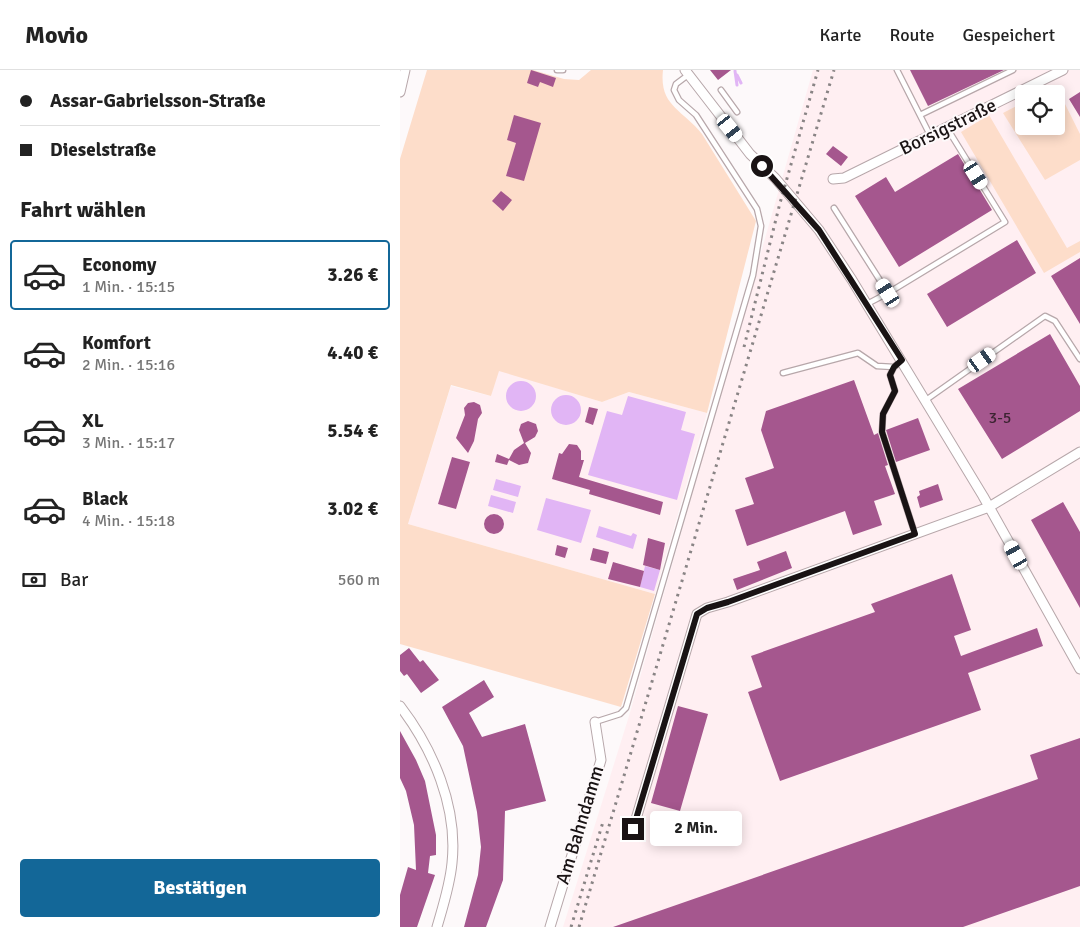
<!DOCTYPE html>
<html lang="de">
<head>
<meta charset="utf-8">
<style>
  :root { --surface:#fff; --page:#f2f2f2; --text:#222; --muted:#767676; --line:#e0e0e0; --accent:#136798 }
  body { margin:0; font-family:Signika,sans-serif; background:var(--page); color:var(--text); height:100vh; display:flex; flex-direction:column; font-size:19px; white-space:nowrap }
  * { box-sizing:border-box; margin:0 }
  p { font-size:16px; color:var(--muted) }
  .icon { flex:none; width:28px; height:28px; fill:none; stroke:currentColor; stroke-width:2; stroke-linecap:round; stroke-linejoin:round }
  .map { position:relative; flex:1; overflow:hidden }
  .side { display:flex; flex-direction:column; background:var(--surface); width:400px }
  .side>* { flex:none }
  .guide { display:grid; align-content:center; height:110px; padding:0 20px; background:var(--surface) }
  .controls { position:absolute; left:615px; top:15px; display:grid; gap:10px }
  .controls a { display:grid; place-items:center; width:50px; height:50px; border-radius:5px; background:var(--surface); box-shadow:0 2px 12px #0003; font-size:25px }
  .end { position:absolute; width:22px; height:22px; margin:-11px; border:6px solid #191314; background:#fff; box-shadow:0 0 0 2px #fff }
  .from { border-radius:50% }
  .bubble { position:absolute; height:35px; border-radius:5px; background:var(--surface); box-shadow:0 2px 12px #0003; font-size:16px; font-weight:700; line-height:35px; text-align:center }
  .car { position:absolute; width:15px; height:30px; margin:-15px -8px; border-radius:6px; box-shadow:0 0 4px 1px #0007; background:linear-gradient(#fff 24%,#345 0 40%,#fff 0 76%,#345 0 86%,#fff 0) }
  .guide b { display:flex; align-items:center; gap:18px; height:48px; font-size:19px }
  .guide b+b { border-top:1px solid var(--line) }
  .guide i { width:12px; height:12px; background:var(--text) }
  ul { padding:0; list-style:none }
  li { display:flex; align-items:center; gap:15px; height:70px; margin:0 10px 8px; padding:0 10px; border:2px solid transparent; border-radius:5px }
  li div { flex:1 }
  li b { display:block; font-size:19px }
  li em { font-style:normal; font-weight:700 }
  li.on { border-color:var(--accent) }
  li>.icon { width:45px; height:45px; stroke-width:1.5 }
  h2 { padding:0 20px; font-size:22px; line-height:60px }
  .pay { display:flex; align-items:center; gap:12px; height:55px; padding:0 20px; font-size:19px }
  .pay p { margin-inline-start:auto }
  .button { display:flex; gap:10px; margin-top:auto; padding:10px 20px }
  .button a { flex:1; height:58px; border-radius:5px; background:var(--accent); color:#fff; font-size:20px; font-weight:700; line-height:58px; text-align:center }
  header { display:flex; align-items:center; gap:30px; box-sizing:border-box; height:70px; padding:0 25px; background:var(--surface); border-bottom:1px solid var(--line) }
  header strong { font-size:24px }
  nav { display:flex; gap:28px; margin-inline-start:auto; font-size:18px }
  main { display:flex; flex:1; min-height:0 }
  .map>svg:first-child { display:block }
  .built { fill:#ffeff2; fill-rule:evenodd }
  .green { fill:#fdddca }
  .water { fill:#e1b5f5 }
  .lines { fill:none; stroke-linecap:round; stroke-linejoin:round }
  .stream { stroke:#e1b5f5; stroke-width:3 }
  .building { fill:#a5578e }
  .lane-casing { stroke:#b7a7aa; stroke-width:7 }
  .street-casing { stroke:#b7a7aa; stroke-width:11 }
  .lane { stroke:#fff; stroke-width:4.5 }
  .street { stroke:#fff; stroke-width:9 }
  .rail { stroke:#898485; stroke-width:3; stroke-dasharray:2.5 5; stroke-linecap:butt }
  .route { stroke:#191314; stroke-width:6 }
  .labels { text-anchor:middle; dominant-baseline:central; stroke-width:4; stroke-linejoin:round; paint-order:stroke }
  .number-label { font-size:16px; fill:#3c2432 }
  .street-label { font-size:19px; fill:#191314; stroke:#fdf9fa }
</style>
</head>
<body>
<header>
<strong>Movio</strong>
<nav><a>Karte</a><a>Route</a><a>Gespeichert</a></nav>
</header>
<main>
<section class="side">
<div class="guide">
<b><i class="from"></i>Assar-Gabrielsson-Straße</b>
<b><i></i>Dieselstraße</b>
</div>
<h2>Fahrt wählen</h2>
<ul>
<li class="on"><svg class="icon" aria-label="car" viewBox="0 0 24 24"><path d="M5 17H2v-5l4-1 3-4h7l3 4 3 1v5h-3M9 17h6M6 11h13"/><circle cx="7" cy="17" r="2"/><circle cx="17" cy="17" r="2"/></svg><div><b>Economy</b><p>1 Min. · 15:15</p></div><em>3.26 €</em></li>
<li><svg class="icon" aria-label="car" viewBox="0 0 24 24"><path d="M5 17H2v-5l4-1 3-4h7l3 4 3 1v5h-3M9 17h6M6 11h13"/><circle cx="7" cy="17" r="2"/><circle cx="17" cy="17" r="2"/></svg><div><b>Komfort</b><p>2 Min. · 15:16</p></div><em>4.40 €</em></li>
<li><svg class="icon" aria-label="car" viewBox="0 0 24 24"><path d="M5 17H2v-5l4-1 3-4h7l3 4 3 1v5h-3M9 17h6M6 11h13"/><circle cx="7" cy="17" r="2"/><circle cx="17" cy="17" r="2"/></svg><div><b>XL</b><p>3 Min. · 15:17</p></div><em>5.54 €</em></li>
<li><svg class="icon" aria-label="car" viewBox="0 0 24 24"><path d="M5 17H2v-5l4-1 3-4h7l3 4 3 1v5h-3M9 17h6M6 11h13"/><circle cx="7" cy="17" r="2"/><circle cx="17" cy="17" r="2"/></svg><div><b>Black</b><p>4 Min. · 15:18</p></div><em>3.02 €</em></li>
</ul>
<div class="pay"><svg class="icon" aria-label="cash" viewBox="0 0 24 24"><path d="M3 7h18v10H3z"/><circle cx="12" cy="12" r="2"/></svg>Bar<p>560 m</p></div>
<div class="button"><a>Bestätigen</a></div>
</section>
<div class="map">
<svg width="680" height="857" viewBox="0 0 680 857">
  <rect width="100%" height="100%" fill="#fdf9fa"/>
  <path class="built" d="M413,0H680V857H163L229,646ZM624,24H656V56H624Z
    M98,300L202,332L229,322L307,343L255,524L8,454L51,316L91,326Z"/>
  <path class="green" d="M27,0H133L164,9L179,10L191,0H263C259,36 282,39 302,64L356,151L307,343L229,322L202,332L99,301L91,326L51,315L8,454L255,524L221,637L0,574V89Z
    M648,20L660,24L680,64V90L645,110L603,43L624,32V56H656V24H641Z
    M589,45L667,178L680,171V182L644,203L561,62Z"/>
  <path class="water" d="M106 326a15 15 0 1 1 30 0a15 15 0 1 1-30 0Z
    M151 340a15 15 0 1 1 30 0a15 15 0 1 1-30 0Z
    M228,326L286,342L281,360L295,364L277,430L188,405L207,341L222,345Z
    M96,409L121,416L118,427L93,420Z
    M91,425L116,432L113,443L88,436Z
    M146,428L191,440L181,473L137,460Z
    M199,456L231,466L233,463L237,465L233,479L196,467Z
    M245,496L260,500L254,521L240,517Z"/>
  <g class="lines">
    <path class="stream" d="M335,1L337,15
      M337,5L341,13"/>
  </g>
  <path class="building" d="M131,0L156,8L153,17L140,12L138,17L127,13Z
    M310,0H331L318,10Z
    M510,0H604L528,36Z
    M680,22V47L669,29Z
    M114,45L141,53L124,111L106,106L116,73L107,70Z
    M433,76L448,87L441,96L426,84Z
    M558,84L592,140L499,197L455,126L486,107L495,122Z
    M101,121L112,130L103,141L92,131Z
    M617,170L636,203L547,257L527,224Z
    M680,188V254L651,206Z
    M650,264L680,316V341L602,389L558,319Z
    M454,310L474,365L478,363L488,395L485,396L495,424L474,431L482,455L453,465L445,441L347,476L335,440L354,434L345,408L374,398L361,360L366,341Z
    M74,332L80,335L82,343L78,349L74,371L68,383L56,368L65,345L64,338L68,333Z
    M189,337L198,339L193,355L185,352Z
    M518,348L530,380L496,392L486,360Z
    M128,351L136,354L138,361L135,367L125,373L131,383L128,393L119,395L109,390L107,395L95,392L97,384L109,389L114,380L124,373L119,360L121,354Z
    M169,374L177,375L181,381V390H184L179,407L263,432L260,445L189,424L190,420L152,409L159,383L162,384Z
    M52,387L70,392L56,439L38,434Z
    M538,414L543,430L520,438L517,427L520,425L519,421Z
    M663,432L680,462V538L631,450Z
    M84 454a10 10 0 1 1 20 0a10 10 0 1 1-20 0Z
    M248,468L265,473L260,500L243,495Z
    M157,475L168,478L165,488L155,485Z
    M193,478L209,482L206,494L190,490Z
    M386,481L392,498L337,520L333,509L360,500L357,492Z
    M213,492L244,501L240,517L208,509Z
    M552,504L571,560L554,566L561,586L637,558L643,576L568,603L581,640L380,711L348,622L362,617L351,586L475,542L471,534Z
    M9,578L20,592L23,590L39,610L21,623L7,604L4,606L0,601V585Z
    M84,610L94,627L69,643L82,667L125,654L146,731L105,741L103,810L86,857H64L78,805L81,777L77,742L63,676L42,637Z
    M278,636L308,644L280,741L251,733Z
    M0,661L16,690L25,711L36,765V785L30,786L28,803L35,805L17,857H0V825L8,797L16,800L14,755L6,721L0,708Z
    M680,668V816L563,857H213L638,709L630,685Z"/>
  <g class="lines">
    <g class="lane-casing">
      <path id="lane" d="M157,0H163
        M497,0L530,65
        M321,20L337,42
        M520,45L613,0
        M434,138L488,223L467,234
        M488,223L605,152L547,58
        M494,297L490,305L495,321L483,344L482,362L515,464
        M383,303L458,283L477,296L494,297L501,291
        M526,330L645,246L655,251L680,289
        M195,652L220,644L226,638L353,205L361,156L357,139L296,45L279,30L274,20L276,14L288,5"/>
    </g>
    <g class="street-casing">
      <path id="street" d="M285,0L350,84L375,108L419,160L452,210L583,426L680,599
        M0,22L5,0
        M433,109L444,108L663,0
        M0,636C33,679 58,737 52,793C50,815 43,836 37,857
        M233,759L297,544L307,538L328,532L589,437L680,382
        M150,857L201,690L195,652"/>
    </g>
    <use href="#lane" class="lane"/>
    <use href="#street" class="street"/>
    <path class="rail" d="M344,277L380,133L418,0
      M171,857L203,752
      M179,857L434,0"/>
  </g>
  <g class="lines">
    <path class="route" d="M233,759L297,544L307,538L328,532L515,464L482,362L483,344L495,321L490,305L494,297L502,290L419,160L362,96"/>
  </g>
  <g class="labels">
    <g class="number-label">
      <text x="600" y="348">3-5</text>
    </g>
    <g class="street-label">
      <text transform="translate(548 57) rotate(-26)">Borsigstraße</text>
      <text transform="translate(180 755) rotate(-73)">Am Bahndamm</text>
    </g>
  </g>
</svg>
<div class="controls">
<a><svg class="icon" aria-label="locate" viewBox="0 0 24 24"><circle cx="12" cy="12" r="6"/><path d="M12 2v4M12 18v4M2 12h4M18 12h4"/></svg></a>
</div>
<i class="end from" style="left:362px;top:96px"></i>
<i class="end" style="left:233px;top:759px"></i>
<div class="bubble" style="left:250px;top:741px;width:92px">2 Min.</div>
<i class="car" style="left:330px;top:58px;rotate:141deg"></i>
<i class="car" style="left:576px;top:105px;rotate:148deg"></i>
<i class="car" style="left:488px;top:223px;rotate:328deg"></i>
<i class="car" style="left:582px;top:290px;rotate:55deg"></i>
<i class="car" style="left:616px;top:485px;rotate:331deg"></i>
</div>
</main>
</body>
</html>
